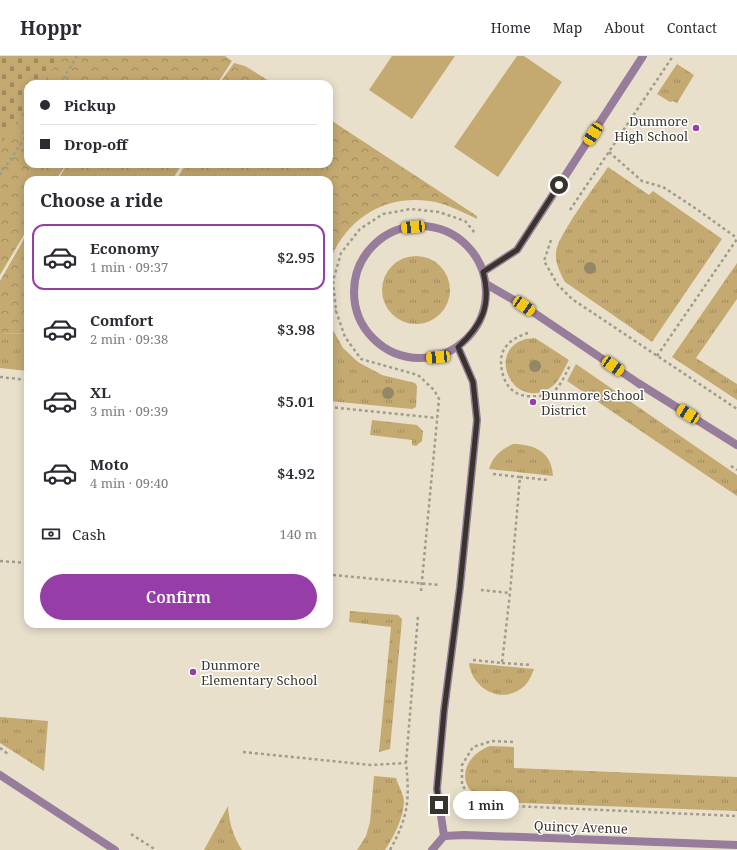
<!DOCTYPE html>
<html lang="en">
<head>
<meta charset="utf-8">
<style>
  :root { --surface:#fff; --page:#f2f2f3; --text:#2b2b33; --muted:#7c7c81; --line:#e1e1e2; --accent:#973da8 }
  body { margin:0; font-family:"Noto Serif",serif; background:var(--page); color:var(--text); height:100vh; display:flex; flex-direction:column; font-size:15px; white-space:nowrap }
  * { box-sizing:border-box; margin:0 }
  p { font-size:13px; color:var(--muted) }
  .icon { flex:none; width:22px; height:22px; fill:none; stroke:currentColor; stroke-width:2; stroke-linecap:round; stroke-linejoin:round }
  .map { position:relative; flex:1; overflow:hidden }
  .sheet { position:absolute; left:24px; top:120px; width:309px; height:452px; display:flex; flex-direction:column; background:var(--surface); border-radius:12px; box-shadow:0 2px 10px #0003 }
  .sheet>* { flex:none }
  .guide { position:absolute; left:24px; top:24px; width:309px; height:88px; border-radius:12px; box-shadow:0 2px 10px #0003; display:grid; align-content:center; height:88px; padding:0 16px; background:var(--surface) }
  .end { position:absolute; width:18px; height:18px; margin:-9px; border:5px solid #37342c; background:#fff; box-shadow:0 0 0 2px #fff }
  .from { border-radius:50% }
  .bubble { position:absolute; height:28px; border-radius:14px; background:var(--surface); box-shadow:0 2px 10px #0003; font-size:13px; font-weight:600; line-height:28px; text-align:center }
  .car { position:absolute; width:12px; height:24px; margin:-12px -6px; border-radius:5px; box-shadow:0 0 3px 1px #0007; background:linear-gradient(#f5c518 24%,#345 0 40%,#f5c518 0 76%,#345 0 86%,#f5c518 0) }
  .guide b { display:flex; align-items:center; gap:14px; height:38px; font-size:15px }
  .guide b+b { border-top:1px solid var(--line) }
  .guide i { width:10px; height:10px; background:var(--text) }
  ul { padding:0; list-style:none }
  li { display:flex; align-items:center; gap:12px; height:66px; margin:0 8px 6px; padding:0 8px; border:2px solid transparent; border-radius:12px }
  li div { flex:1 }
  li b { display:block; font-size:15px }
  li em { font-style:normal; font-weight:600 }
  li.current { border-color:var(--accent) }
  li>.icon { width:36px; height:36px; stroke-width:1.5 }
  h2 { padding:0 16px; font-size:18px; line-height:48px }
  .pay { display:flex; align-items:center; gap:10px; height:44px; padding:0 16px; font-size:15px }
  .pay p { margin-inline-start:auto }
  .cta { display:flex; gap:8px; margin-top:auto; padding:8px 16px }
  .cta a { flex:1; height:46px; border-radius:24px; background:var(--accent); color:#fff; font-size:16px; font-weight:600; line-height:46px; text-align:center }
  header { display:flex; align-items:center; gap:24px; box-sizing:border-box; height:56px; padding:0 20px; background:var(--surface); border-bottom:1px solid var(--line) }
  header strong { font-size:19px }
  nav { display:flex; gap:22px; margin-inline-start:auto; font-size:14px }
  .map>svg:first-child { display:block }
  .grass { fill:url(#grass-tufts) }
  .forest { fill:url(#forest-crowns) }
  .cemetery { fill:url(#cemetery-stones) }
  .garden { fill:#c4aa71 }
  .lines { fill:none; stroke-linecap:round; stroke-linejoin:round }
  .path { stroke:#a19b8b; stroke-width:2.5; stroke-dasharray:3 3; stroke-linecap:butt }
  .lane { stroke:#977c9c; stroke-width:8 }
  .street { stroke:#977c9c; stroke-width:8 }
  .tree { fill:#948767 }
  .route { stroke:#37342c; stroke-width:5 }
  .poi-dot { fill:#973da8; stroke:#fff; stroke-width:1.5 }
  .labels { text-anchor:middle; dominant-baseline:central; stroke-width:3; stroke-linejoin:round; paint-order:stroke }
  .poi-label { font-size:13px; fill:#37342c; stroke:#fff; text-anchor:start }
  .street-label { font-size:13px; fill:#37342c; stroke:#fff }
</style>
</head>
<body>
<header>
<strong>Hoppr</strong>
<nav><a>Home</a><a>Map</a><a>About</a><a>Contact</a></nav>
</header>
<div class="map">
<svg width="737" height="794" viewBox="0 0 737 794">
  <defs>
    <pattern id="grass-tufts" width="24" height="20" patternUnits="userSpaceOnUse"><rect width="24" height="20" fill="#c4aa71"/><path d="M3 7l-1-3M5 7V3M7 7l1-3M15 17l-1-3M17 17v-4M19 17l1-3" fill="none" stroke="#a08b5d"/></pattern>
    <pattern id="forest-crowns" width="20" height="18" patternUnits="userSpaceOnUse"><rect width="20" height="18" fill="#c4aa71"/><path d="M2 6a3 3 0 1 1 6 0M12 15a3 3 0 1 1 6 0" fill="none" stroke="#a08b5d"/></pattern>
    <pattern id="cemetery-stones" width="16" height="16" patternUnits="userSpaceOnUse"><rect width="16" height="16" fill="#c4aa71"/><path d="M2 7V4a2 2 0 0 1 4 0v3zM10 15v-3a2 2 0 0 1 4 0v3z" fill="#a08b5d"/></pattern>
  </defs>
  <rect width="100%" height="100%" fill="#e9e0cb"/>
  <path class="grass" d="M677,8L694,19L677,47L673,45L670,46L657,38Z
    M608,111L649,139L653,135L722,183L652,286L565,226C561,218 555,208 556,197C556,181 597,128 608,111Z
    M382 234a34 34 0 1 1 68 0a34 34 0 1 1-68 0Z
    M737,207V243L696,302L737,328V344L672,301Z
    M329,267L343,292L358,306L382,319L415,327L417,330L416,351L412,353L329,345Z
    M0,277L28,278V315L0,312Z
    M535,282L569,304C564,313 559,327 550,332C514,355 486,297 523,284C526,282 531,283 535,282Z
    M576,308L737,419V440L567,325Z
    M372,364L417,369L423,375L422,385L416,390L412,389V384L370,379Z
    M513,388C534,388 552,396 553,420L489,413C493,400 501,394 513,388Z
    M350,555L398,559L402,563L390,693L379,696L391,571L349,566Z
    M469,607L534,613C531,622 526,631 517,635C496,647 471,629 469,607Z
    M0,661L48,665L44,715L0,687Z
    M490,690L514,691V712L737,721V755L492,746C455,738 458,702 490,690Z
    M374,720L396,722C398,729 404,739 404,746C403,763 394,780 385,794H357L366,780L370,766Z
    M228,750C229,766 233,780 242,794H204Z"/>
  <path class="forest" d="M61,0H225L232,5L217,28H113L123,10L113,28H41Z
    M234,7L245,10L274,28H219Z
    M28,47V108H66L56,124H28V172L0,219V88Z
    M329,63L477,160V163C462,156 446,147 429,145C383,138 344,165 329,207V124H176L186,108H329Z
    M67,108H182L172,124H58Z
    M28,176V278L0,277V225Z"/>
  <path class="cemetery" d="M0,0H62L42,28H28V49L0,89Z"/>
  <path class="garden" d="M392,0H455L412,63L369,34Z
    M517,0H524L562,26L498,121L454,91Z"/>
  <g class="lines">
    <path class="path" d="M60,28L77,0
      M609,96L642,125L663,131L695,152L737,182
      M0,119L28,77
      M570,154L673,0
      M551,184L544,205L558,229L572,243L737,353
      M329,254L336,255
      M528,277C519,280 510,284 505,292C497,302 502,326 512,334C519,340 529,341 538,340C545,340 550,339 555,334C562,328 566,316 571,308
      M657,300L737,183
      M0,321L28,324
      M329,351L437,362
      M731,410L737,414
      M493,418L520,421L510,537
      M520,421L548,424
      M0,505L28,507
      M333,519L439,529
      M421,535L439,343L434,334L418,319L361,303L345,281L336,255L333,225L341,197L360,173L383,158L411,153L439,156L465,165L475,177
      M473,604L502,607L510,537L481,534
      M502,607L532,609
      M513,686L492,685L473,691L462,709V729L471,741L490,749L737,760
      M0,692L8,698
      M243,696L371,709L406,707
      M131,778L156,794
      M390,794C408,761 410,745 406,707L418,560"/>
    <path class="lane" d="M354 236a66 66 0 1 1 132 0a66 66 0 1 1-132 0Z
      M483,216L517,194L643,0
      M486,228L524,250L638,327L737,389
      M0,719L115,794
      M444,780L437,733L444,655L460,531L477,364L473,326L458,291"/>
    <path class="street" d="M432,794L444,780L464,779L737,789"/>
  </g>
  <g class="tree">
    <circle cx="590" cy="212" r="6"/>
    <circle cx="535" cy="310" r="6"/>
    <circle cx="388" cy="337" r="6"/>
  </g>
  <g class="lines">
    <path class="route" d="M439,749L437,733L444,655L460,531L477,364L473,326L458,291C482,269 492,249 483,216L517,194L559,129"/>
  </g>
  <g class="poi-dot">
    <circle cx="696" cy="72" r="4"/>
    <circle cx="533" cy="346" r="4"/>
    <circle cx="193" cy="616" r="4"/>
  </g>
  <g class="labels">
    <g class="poi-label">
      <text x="688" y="65" text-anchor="end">Dunmore<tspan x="688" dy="15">High School</tspan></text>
      <text x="541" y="339">Dunmore School<tspan x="541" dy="15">District</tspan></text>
      <text x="201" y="609">Dunmore<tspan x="201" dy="15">Elementary School</tspan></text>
    </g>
    <g class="street-label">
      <text transform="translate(581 771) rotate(2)">Quincy Avenue</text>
    </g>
  </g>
</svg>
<i class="end from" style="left:559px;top:129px"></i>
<i class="end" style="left:439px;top:749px"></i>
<div class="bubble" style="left:453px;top:735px;width:66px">1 min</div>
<i class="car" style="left:593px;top:78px;rotate:213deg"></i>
<i class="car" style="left:413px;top:171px;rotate:265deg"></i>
<i class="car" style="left:524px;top:250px;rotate:124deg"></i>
<i class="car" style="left:438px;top:301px;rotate:265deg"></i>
<i class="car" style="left:613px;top:310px;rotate:124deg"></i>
<i class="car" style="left:688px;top:358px;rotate:302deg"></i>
<div class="guide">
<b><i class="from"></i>Pickup</b>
<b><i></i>Drop-off</b>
</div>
<section class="sheet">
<h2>Choose a ride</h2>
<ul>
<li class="current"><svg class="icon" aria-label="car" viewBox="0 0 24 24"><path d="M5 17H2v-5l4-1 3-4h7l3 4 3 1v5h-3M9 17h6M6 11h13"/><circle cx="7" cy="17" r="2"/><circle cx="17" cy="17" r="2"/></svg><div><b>Economy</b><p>1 min · 09:37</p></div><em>$2.95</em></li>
<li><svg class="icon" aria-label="car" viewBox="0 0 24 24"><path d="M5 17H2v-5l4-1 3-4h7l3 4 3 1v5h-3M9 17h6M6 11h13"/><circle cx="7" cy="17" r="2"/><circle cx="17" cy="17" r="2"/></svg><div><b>Comfort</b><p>2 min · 09:38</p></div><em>$3.98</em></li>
<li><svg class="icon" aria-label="car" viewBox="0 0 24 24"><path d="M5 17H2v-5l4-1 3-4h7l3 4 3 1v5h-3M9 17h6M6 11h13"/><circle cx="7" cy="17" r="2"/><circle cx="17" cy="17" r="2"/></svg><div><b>XL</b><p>3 min · 09:39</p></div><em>$5.01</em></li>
<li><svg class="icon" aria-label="car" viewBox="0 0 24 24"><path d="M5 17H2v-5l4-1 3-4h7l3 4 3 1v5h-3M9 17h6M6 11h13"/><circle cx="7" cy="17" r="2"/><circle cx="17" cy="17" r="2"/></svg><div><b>Moto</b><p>4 min · 09:40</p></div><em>$4.92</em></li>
</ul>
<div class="pay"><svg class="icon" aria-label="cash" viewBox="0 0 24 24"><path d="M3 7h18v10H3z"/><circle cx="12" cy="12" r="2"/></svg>Cash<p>140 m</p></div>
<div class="cta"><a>Confirm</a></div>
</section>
</div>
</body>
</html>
